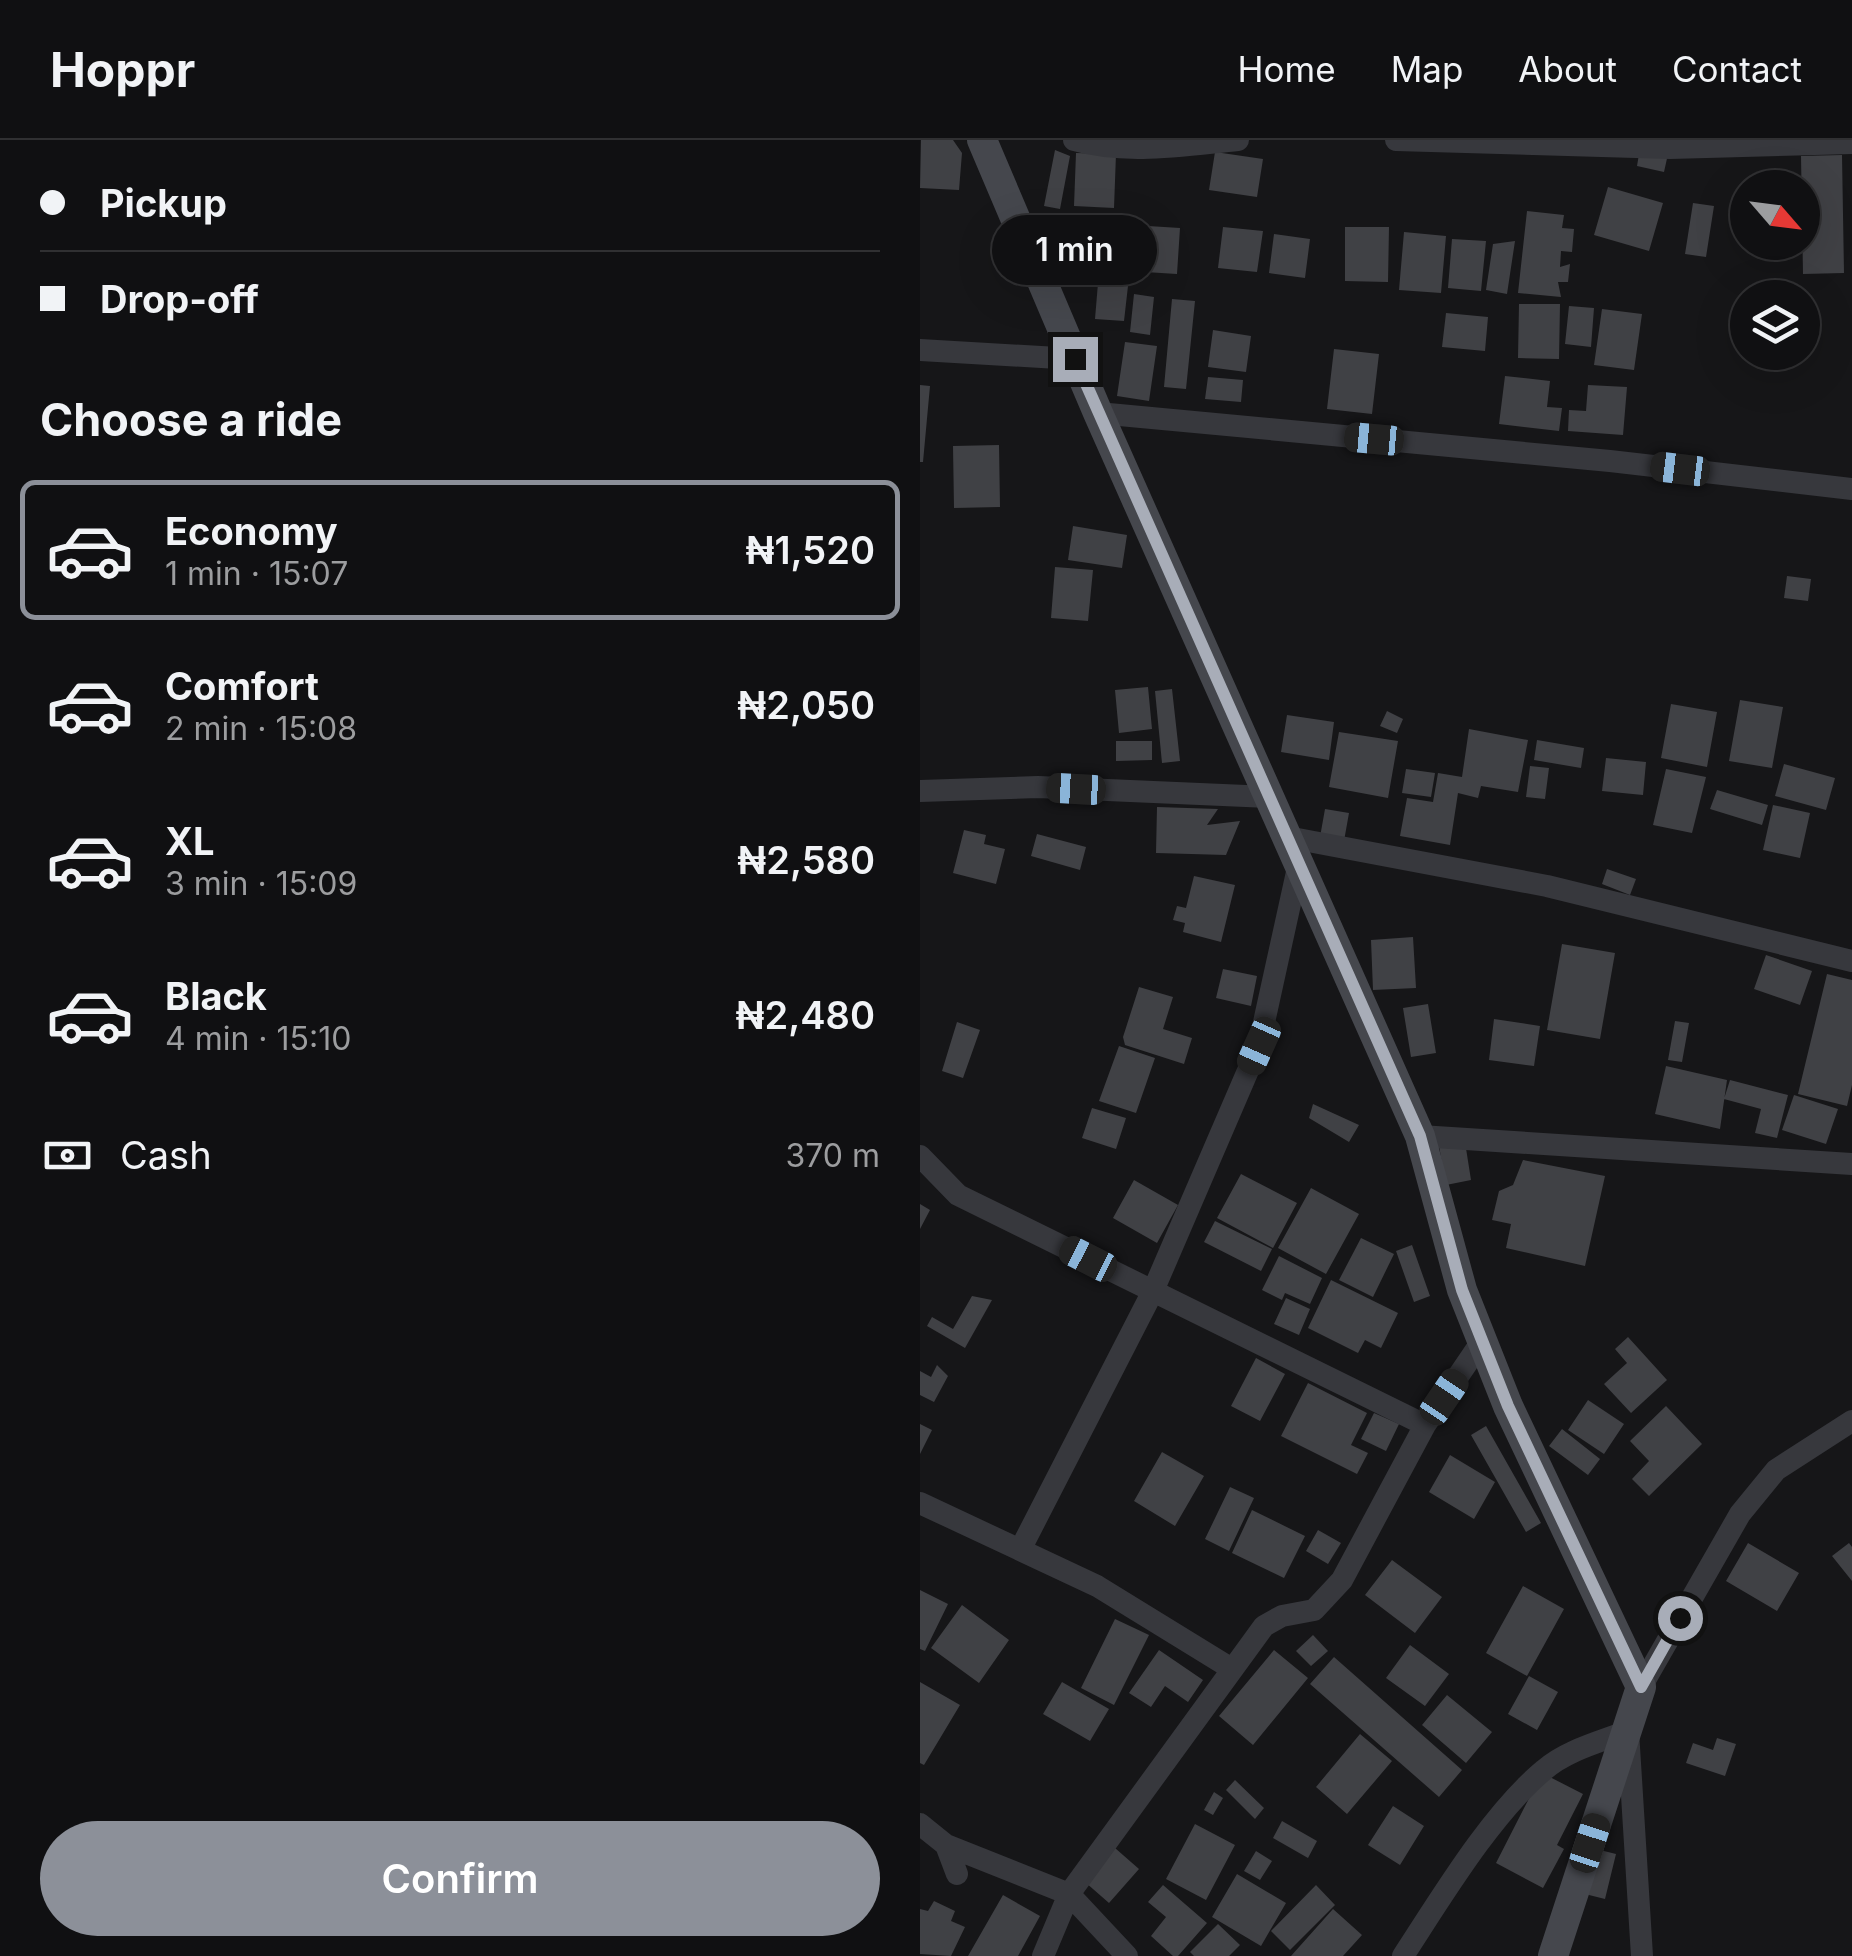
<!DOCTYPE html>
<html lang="en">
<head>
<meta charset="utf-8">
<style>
  :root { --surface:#101012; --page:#1e1e20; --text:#f1f3f6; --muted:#9c9d9f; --line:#303032; --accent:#8c9099 }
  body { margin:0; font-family:Inter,sans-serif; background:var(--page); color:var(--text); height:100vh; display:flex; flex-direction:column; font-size:38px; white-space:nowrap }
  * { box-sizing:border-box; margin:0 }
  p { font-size:32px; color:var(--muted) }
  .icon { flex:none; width:55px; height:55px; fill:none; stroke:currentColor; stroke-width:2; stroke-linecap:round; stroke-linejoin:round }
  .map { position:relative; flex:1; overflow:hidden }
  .sheet { display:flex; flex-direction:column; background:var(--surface); width:920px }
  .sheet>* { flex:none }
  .guide { display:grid; align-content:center; height:220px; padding:0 40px; background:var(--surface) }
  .needle { width:65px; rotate:118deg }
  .fabs { position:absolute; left:810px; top:30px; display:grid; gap:20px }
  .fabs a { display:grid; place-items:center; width:90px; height:90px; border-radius:50%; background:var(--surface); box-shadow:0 10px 40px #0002,0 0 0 2px var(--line); font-size:50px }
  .end { position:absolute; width:45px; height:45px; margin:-22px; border:12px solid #a8adb8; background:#111; box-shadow:0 0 0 5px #111 }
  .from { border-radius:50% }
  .bubble { position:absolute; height:70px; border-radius:35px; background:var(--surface); box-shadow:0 10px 40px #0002,0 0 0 2px var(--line); font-size:32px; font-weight:600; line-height:70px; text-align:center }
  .car { position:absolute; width:30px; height:60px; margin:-30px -15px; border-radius:12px; box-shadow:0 0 8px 2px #0007; background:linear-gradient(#222 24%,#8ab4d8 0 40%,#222 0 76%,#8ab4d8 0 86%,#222 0) }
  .guide b { display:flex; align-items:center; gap:35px; height:95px; font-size:38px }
  .guide b+b { border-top:2px solid var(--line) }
  .guide i { width:25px; height:25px; background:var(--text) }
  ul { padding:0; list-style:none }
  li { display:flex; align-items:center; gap:30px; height:140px; margin:0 20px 15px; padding:0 20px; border:5px solid transparent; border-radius:15px }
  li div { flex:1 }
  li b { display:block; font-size:38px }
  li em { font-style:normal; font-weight:600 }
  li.selected { border-color:var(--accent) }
  li>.icon { width:90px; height:90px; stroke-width:1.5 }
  h2 { padding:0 40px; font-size:45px; line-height:120px }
  .pay { display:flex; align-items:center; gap:25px; height:110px; padding:0 40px; font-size:38px }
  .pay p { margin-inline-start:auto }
  .button { display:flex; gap:20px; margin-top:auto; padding:20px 40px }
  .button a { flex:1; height:115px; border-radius:60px; background:var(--accent); color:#fff; font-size:40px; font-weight:600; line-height:115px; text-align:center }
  header { display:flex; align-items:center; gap:60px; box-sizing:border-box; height:140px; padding:0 50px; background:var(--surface); border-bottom:2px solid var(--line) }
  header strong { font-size:48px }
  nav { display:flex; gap:55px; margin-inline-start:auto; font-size:35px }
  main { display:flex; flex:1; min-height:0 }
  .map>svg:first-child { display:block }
  .building { fill:#404145 }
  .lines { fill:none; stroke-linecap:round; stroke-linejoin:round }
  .street { stroke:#37383d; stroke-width:22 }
  .secondary { stroke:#45474d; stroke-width:30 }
  .route { stroke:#a8adb8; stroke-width:12 }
</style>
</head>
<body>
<header>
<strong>Hoppr</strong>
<nav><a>Home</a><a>Map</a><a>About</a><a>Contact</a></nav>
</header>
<main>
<section class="sheet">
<div class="guide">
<b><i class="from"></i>Pickup</b>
<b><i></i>Drop-off</b>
</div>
<h2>Choose a ride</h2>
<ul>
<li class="selected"><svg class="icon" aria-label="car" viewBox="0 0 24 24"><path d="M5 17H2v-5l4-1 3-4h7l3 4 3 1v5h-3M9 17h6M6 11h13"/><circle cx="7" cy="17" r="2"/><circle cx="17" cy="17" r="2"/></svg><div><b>Economy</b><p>1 min · 15:07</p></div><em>₦1,520</em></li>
<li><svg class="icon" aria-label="car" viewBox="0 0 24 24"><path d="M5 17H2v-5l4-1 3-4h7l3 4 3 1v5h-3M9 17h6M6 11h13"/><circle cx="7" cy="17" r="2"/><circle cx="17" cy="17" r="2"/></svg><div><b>Comfort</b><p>2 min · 15:08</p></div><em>₦2,050</em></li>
<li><svg class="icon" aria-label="car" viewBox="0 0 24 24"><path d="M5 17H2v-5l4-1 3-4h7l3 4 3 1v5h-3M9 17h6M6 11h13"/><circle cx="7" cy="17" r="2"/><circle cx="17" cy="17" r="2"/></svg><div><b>XL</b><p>3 min · 15:09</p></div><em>₦2,580</em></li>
<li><svg class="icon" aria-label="car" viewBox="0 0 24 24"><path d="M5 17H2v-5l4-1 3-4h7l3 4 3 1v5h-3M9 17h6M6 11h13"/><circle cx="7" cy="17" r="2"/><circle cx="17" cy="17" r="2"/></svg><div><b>Black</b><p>4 min · 15:10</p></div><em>₦2,480</em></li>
</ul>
<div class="pay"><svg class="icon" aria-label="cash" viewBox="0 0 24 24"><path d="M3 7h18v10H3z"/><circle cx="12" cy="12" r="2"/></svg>Cash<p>370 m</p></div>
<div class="button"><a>Confirm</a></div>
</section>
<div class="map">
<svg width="932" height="1816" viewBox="0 0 932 1816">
  <rect width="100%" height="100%" fill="#161618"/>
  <path class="building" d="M1,0H33L42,13L39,50L0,48Z
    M720,8L748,14L744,32L717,26Z
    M135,10L150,16L140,69L124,66Z
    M295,12L343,19L337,57L289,50Z
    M156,13L196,14L194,68L154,66Z
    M922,15L924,133L883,134L881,16Z
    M688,47L743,63L729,111L674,95Z
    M773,63L794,66L786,117L765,114Z
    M607,71L644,75L642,88L654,89L652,112L641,111L640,127L650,124L648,142H638L641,157L598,153Z
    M228,86L260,88L257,134L225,132Z
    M303,87L343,91L337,132L298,128Z
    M425,87H469L468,142L425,141Z
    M484,92L526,96L521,153L479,150Z
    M354,94L390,99L385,138L349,133Z
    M532,99L566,101L561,151L528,148Z
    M595,101L587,154L566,150L573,104Z
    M178,143L208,146L204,181L175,179Z
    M214,154L234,157L230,195L210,192Z
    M252,159L275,161L266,249L244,247Z
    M599,164H640L639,219L598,218Z
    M649,166L674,168L671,207L645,204Z
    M682,169L722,174L714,230L674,225Z
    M526,173L568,177L565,211L522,207Z
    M293,190L331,196L326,232L288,227Z
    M205,202L237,206L229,261L197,256Z
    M414,209L459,214L452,274L407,269Z
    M585,236L630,241L627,267L642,268L639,291L579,284Z
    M288,237L323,240L321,262L285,259Z
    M0,245L10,246L3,322H0Z
    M668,245L707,247L703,295L648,291L649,270L666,271Z
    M79,305L80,367L34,368L33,306Z
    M153,386L207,395L202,428L148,420Z
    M135,427L173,430L168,481L131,478Z
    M867,436L891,439L888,461L864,458Z
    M228,547L232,589L199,593L195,550Z
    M252,549L260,621L242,623L235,551Z
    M820,560L863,567L852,628L809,621Z
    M751,564L797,572L787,627L741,618Z
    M467,571L483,579L477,593L460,586Z
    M367,575L414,582L409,620L361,612Z
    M549,589L608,600L598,652L561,646L558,658L538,653L530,705L480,696L487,658L513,662L518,633L542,637Z
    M419,592L478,601L468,658L409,647Z
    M617,600L664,608L661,628L614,620Z
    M196,601H232V620L196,621Z
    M686,618L726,622L723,655L682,651Z
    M864,624L915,638L906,670L855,656Z
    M610,626L629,628L625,659L606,657Z
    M486,629L515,633L511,657L482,653Z
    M746,629L786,637L772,693L733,685Z
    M797,650L848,665L842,685L790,669Z
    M853,665L890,673L880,718L843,710Z
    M237,667L298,669L287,685L320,681L306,715L236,713Z
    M405,669L429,673L424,701L400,697Z
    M44,690L66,695L64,704L85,709L76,744L33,733Z
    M117,694L166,707L160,730L111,716Z
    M687,729L716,739L710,755L682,744Z
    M274,736L315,745L301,802L263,792L265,783L253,780L257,766L266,768Z
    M493,797L496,848L453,850L451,800Z
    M642,804L695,813L680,899L627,890Z
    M846,815L892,831L880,865L834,849Z
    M303,829L337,836L331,866L296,858Z
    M907,834L932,840V945L927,966L878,954Z
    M219,847L253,857L243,889L272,898L264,924L205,905L203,897Z
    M508,864L516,913L491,917L483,868Z
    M574,879L620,886L614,926L569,920Z
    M755,881L769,883L762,922L748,920Z
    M37,882L60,890L43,938L22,931Z
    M199,906L235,918L216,973L179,961Z
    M746,926L807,940L800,989L735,974Z
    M810,940L868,955L857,998L835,993L841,969L804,959Z
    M874,955L918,969L906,1004L862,990Z
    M393,964L439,985L429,1002L389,978Z
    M172,968L206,978L196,1009L162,998Z
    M545,1002L551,1040L526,1045L519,1006Z
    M603,1020L685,1036L665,1126L586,1108L591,1084L572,1080L579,1051L593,1045Z
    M321,1034L377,1063L353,1108L297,1078Z
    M214,1040L258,1065L237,1103L193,1078Z
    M391,1048L439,1074L406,1134L358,1108Z
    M0,1064L10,1070L0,1089Z
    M295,1081L352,1109L341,1131L284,1102Z
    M441,1098L474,1114L453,1157L419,1140Z
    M492,1105L510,1156L494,1162L476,1111Z
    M359,1116L402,1138L390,1164L365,1153L362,1160L342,1150Z
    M411,1140L478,1173L461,1208L445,1200L438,1213L388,1188Z
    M52,1156L72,1160L45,1208L7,1186L12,1177L33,1189Z
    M366,1158L390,1169L379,1195L354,1184Z
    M708,1197L747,1240L711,1273L684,1244L707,1223L695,1209Z
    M336,1218L365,1234L340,1281L311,1266Z
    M17,1225L28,1236L14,1262L0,1255V1231L11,1237Z
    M388,1243L447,1273L431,1305L448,1313L437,1334L361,1296Z
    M668,1260L704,1284L684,1314L648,1290Z
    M746,1266L782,1304L729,1356L712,1339L729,1321L710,1301Z
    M454,1273L479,1284L466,1311L441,1299Z
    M0,1284L12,1290L0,1314Z
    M566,1286L621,1383L606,1392L551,1295Z
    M642,1289L680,1319L668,1335L629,1306Z
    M242,1312L284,1336L255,1386L214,1361Z
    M530,1315L575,1342L554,1379L509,1352Z
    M310,1347L334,1358L309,1411L285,1399Z
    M332,1370L385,1396L364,1438L312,1413Z
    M398,1390L421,1403L408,1424L386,1411Z
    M828,1403L879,1433L857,1471L806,1441Z
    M929,1403L932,1407V1441L912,1416Z
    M472,1420L522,1457L495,1493L445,1455Z
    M603,1446L644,1469L607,1536L566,1513Z
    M0,1450L28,1464L5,1511L0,1509Z
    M42,1465L89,1500L59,1543L11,1508Z
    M195,1479L229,1495L194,1565L161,1548Z
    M393,1495L408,1511L391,1526L376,1511Z
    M490,1505L529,1534L505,1566L466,1538Z
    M239,1510L283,1540L268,1562L245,1546L231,1567L209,1553Z
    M354,1510L388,1538L333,1605L299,1576Z
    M414,1517L542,1630L519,1657L390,1544Z
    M609,1536L638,1552L617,1590L588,1574Z
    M0,1542L40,1565L4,1625L0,1623Z
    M142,1542L189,1569L170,1601L123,1574Z
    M527,1555L572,1592L546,1623L502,1585Z
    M440,1594L472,1621L427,1674L396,1647Z
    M797,1598L816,1604L805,1636L766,1623L773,1603L793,1610Z
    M622,1633L663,1654L637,1705L644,1709L623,1748L576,1723Z
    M315,1640L344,1668L335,1679L306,1650Z
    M294,1652L303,1658L293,1675L284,1670Z
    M473,1666L504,1686L480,1725L448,1705Z
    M362,1681L397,1701L388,1718L353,1698Z
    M275,1684L315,1705L286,1760L246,1739Z
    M187,1701L219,1729L189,1763L157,1735Z
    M672,1708L696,1714L685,1759L661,1753Z
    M336,1711L352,1721L340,1740L324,1731Z
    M317,1734L366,1763L341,1806L292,1777Z
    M243,1745L287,1783L258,1816H253L231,1796L246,1777L228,1762Z
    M396,1745L415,1765L370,1810L351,1791Z
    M83,1755L120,1776L98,1816H48Z
    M14,1761L35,1771L31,1781L45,1787L31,1816L0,1814V1769L8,1771Z
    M413,1769L442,1795L423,1816H371Z
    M298,1784L320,1805L309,1816H274L270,1812Z"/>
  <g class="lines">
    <path class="street" d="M154,0C206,15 265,5 318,0
      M476,0L750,8L932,3
      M0,210L155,219
      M178,273L690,321L932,349
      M0,651L118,647L349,657
      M367,697L627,746L932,821
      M500,996L932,1024
      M0,1016L38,1055L505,1285
      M0,1363L177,1446L312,1529
      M100,1410L233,1151L339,905L379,723
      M721,1547L820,1374L856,1330L932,1281
      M0,1684L26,1705L37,1734
      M26,1705L149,1754L207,1816
      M123,1816L149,1754L344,1486L362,1476L394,1470L422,1440L505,1285L562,1201
      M483,1816C521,1758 571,1674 624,1630C647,1610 680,1602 708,1591L722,1816"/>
    <path class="secondary" d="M62,0L178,273L500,996L542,1150L588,1266L721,1547L633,1816"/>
  </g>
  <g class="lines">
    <path class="route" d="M155,219L500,996L542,1150L588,1266L721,1547L760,1478"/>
  </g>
</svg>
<div class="fabs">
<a><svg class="needle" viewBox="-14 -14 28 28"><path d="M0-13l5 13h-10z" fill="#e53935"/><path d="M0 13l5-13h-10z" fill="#9c9d9f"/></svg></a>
<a><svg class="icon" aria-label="layers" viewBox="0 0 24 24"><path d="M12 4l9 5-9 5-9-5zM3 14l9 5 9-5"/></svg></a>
</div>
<i class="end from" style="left:760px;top:1478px"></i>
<i class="end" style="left:155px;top:219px"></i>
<div class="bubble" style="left:72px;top:75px;width:165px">1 min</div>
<i class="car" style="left:454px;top:299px;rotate:275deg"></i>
<i class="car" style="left:760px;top:329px;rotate:277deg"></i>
<i class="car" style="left:156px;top:649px;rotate:273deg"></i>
<i class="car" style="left:339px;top:906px;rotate:204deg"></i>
<i class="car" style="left:168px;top:1119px;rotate:297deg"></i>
<i class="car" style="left:524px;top:1257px;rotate:34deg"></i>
<i class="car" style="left:670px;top:1703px;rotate:18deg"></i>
</div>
</main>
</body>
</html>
